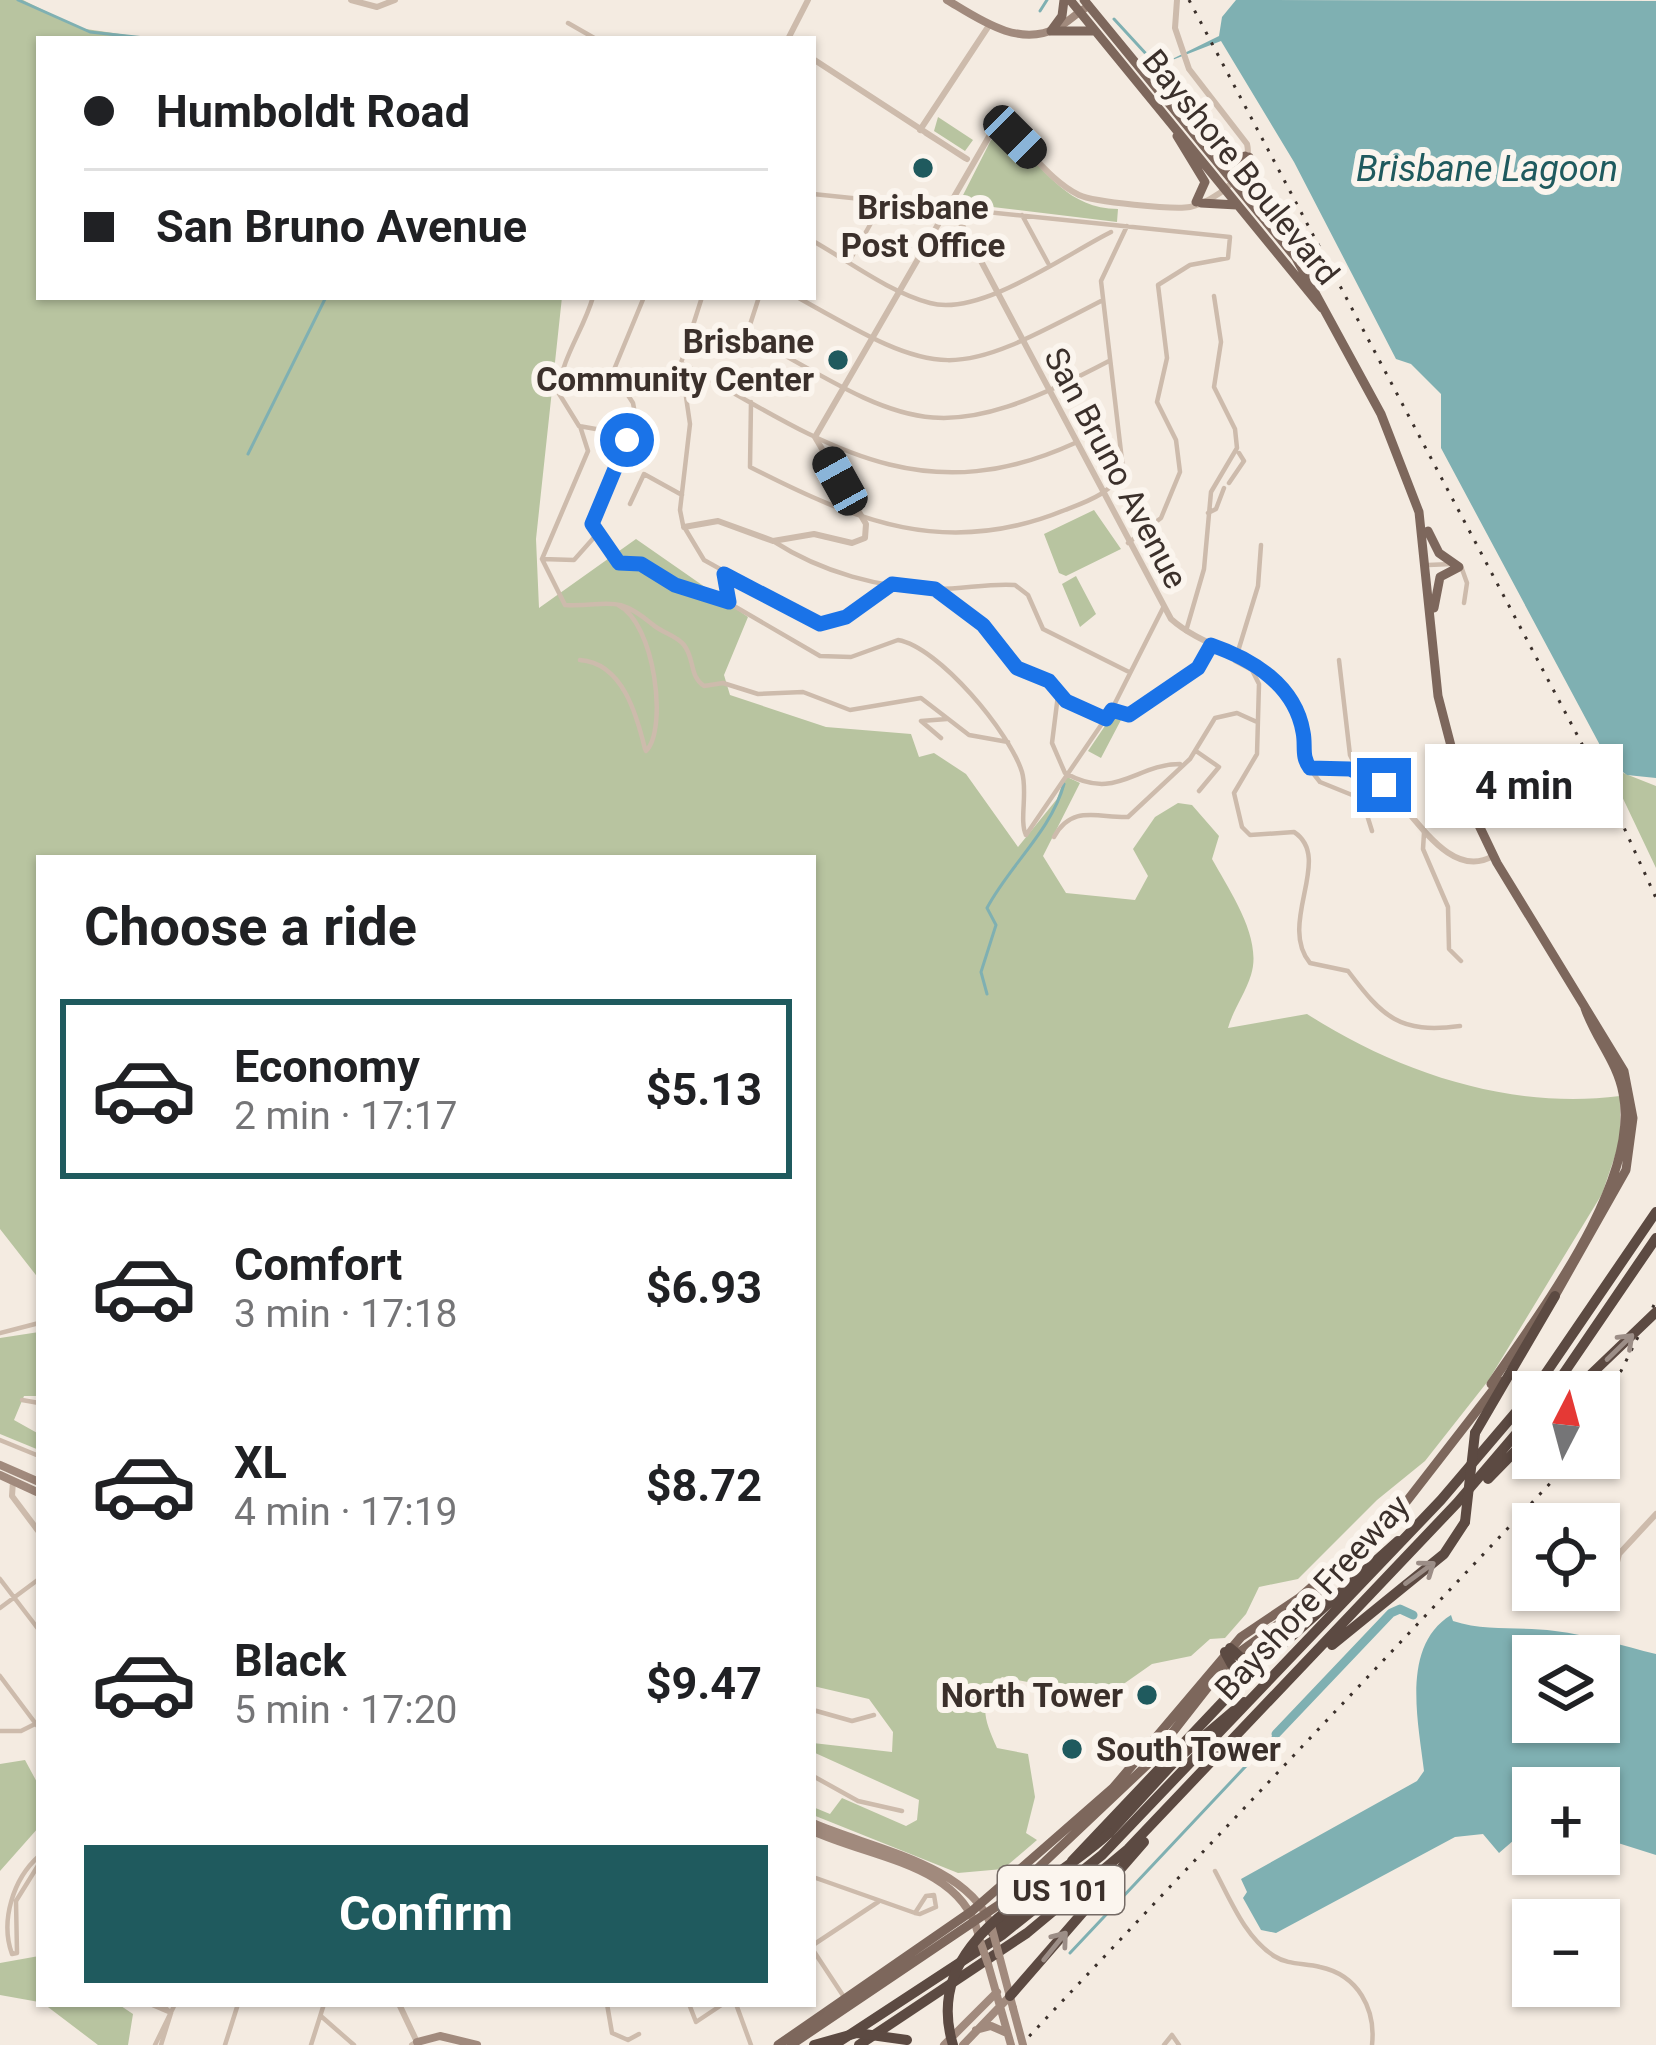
<!DOCTYPE html>
<html lang="en">
<head>
<meta charset="utf-8">
<style>
  :root { --surface:#fff; --page:#f2f2f2; --text:#202124; --muted:#757577; --line:#e0e0e0; --accent:#1f5a5e }
  body { margin:0; font-family:Roboto,sans-serif; background:var(--page); color:var(--text); height:100vh; display:flex; flex-direction:column; font-size:45px; white-space:nowrap }
  * { box-sizing:border-box; margin:0 }
  p { font-size:39px; color:var(--muted) }
  .icon { flex:none; width:66px; height:66px; fill:none; stroke:currentColor; stroke-width:2; stroke-linecap:round; stroke-linejoin:round }
  .map { position:relative; flex:1; overflow:hidden }
  .side { position:absolute; left:36px; top:855px; width:780px; height:1152px; display:flex; flex-direction:column; background:var(--surface); border-radius:0px; box-shadow:0 3px 9px #0004 }
  .side>* { flex:none }
  .banner { position:absolute; left:36px; top:36px; width:780px; height:264px; border-radius:0px; box-shadow:0 3px 9px #0004; display:grid; align-content:center; height:264px; padding:0 48px; background:var(--surface) }
  .needle { width:78px; rotate:6deg }
  .buttons { position:absolute; left:1512px; top:1371px; display:grid; gap:24px }
  .buttons a { display:grid; place-items:center; width:108px; height:108px; border-radius:0px; background:var(--surface); box-shadow:0 3px 9px #0004; font-size:60px }
  .end { position:absolute; width:54px; height:54px; margin:-27px; border:15px solid #1a73e8; background:#fff; box-shadow:0 0 0 6px #fff }
  .from { border-radius:50% }
  .bubble { position:absolute; height:84px; border-radius:0px; background:var(--surface); box-shadow:0 3px 9px #0004; font-size:39px; font-weight:700; line-height:84px; text-align:center }
  .car { position:absolute; width:36px; height:72px; margin:-36px -18px; border-radius:15px; box-shadow:0 0 9px 3px #0007; background:linear-gradient(#222 24%,#8ab4d8 0 40%,#222 0 76%,#8ab4d8 0 86%,#222 0) }
  .banner b { display:flex; align-items:center; gap:42px; height:114px; font-size:45px }
  .banner b+b { border-top:3px solid var(--line) }
  .banner i { width:30px; height:30px; background:var(--text) }
  ul { padding:0; list-style:none }
  li { display:flex; align-items:center; gap:36px; height:180px; margin:0 24px 18px; padding:0 24px; border:6px solid transparent; border-radius:0px }
  li div { flex:1 }
  li b { display:block; font-size:45px }
  li em { font-style:normal; font-weight:700 }
  li.active { border-color:var(--accent) }
  li>.icon { width:108px; height:108px; stroke-width:1.5 }
  h2 { padding:0 48px; font-size:54px; line-height:144px }
  .primary-button { display:flex; gap:24px; margin-top:auto; padding:24px 48px }
  .primary-button a { flex:1; height:138px; border-radius:0px; background:var(--accent); color:#fff; font-size:48px; font-weight:700; line-height:138px; text-align:center }
  .map>svg:first-child { display:block }
  .green { fill:#b8c4a0 }
  .water { fill:#7fb0b2; fill-rule:evenodd }
  .lines { fill:none; stroke-linecap:round; stroke-linejoin:round }
  .stream { stroke:#7fb0b2; stroke-width:3 }
  .river { stroke:#7fb0b2; stroke-width:9 }
  .minor { stroke:#cdbbac; stroke-width:4.5 }
  .tertiary { stroke:#cdbbac; stroke-width:6 }
  .secondary { stroke:#a18a7d; stroke-width:8 }
  .primary { stroke:#7d675c; stroke-width:9 }
  .motorway { stroke:#5c4a42; stroke-width:10 }
  .rail { stroke:#3b302b; stroke-width:3; stroke-dasharray:3 9; stroke-linecap:butt }
  .secondary-bridge { stroke:#a18a7d; stroke-width:8 }
  .motorway-bridge { stroke:#5c4a42; stroke-width:10 }
  .oneway { stroke:#9c8e87 }
  .route { stroke:#1a73e8; stroke-width:15 }
  .poi-dot { fill:#1f5a5e; stroke:#fbf5ee; stroke-width:4.5 }
  .labels { text-anchor:middle; dominant-baseline:central; stroke-width:12; stroke-linejoin:round; paint-order:stroke }
  .shield { fill:#fbf5ee; stroke:#756b66; stroke-width:3 }
  .shield-label { font-size:30px; font-weight:bold; fill:#3b302b }
  .street-label { font-size:33px; fill:#3b302b; stroke:#fbf5ee }
  .poi-label { font-size:33px; font-weight:bold; fill:#3b302b; stroke:#fbf5ee; text-anchor:end }
  .water-label { font-size:36px; font-style:italic; fill:#1f5a5e; stroke:#fbf5ee }
</style>
</head>
<body>
<div class="map">
<svg width="1656" height="2045" viewBox="0 0 1656 2045">
  <rect width="100%" height="100%" fill="#f4ebe1"/>
  <path class="green" d="M0,0H23L79,28L154,39H39V297H562L536,539L539,608L636,539L748,617L724,675L730,695L826,727L911,734L919,757L934,753L966,774L1018,847L1057,799L1065,776L1080,783L1043,856L1066,893L1135,900L1148,876L1133,849L1155,817L1178,803L1192,805L1219,836L1212,859C1229,890 1263,938 1251,975C1245,994 1233,1010 1228,1028L1307,1014C1399,1073 1511,1110 1620,1096V1141L1602,1194L1488,1381L1425,1461L1377,1500L1298,1579L1259,1587L1246,1614L1225,1638L1210,1639L1191,1656L1152,1664L1105,1697L1002,1677C977,1701 984,1719 997,1748L1028,1754L1035,1797L1026,1833L1037,1840L1003,1869L958,1873L813,1815V1807L830,1814L842,1798L906,1826L917,1820L919,1800L813,1752V1743L892,1752L893,1732L869,1699L813,1686V858H39V1279L0,1229Z
    M938,117L973,140L965,151L934,131Z
    M1004,136C1046,164 1062,208 1118,209L1117,222L959,203L991,140Z
    M1094,510L1121,549L1066,576L1059,573L1044,534Z
    M1076,576L1096,614L1080,627L1062,584Z
    M1111,717L1122,718L1101,758L1088,751Z
    M1608,767L1656,786V868Z
    M39,1332V1396H24L14,1420L39,1434V1450L0,1434V1338Z
    M25,1760L39,1786V1827L0,1871V1764Z
    M39,1956V2002L0,1995V1963Z
    M44,2004H118L133,2014L128,2045H98Z"/>
  <path class="water" d="M1236,0L1656,1V778L1627,775L1609,762L1441,448V394L1411,364L1396,359L1294,162L1221,41L1162,64L1219,36L1222,17Z
    M1451,1615L1453,1621C1486,1632 1519,1626 1555,1631C1589,1635 1623,1646 1656,1654V1855L1599,1837V1788H1533V1839L1514,1840L1499,1853L1483,1834L1455,1837L1276,1933L1261,1930L1243,1898L1247,1892L1241,1879L1417,1781L1424,1771C1418,1720 1401,1646 1451,1615ZM1533,1656H1599V1722H1533Z"/>
  <g class="lines">
    <path class="stream" d="M18,0L90,32L154,39
      M1040,11L1047,0
      M1114,19L1148,56L1164,63
      M248,454L326,297
      M987,994L981,972L996,925L987,908C1009,866 1051,831 1064,784
      M1070,1953L1276,1734"/>
    <path class="river" d="M1276,1734L1391,1613L1400,1609L1413,1615"/>
    <path class="minor" d="M568,23L596,39
      M813,194L1230,237L1228,258L1190,265L1158,285L1167,358L1157,402L1176,440L1180,472L1161,518L1128,543
      M1022,215L1048,263
      M813,241C850,262 889,292 930,303C980,317 1065,255 1111,232
      M850,260L883,202
      M593,297C583,331 563,355 558,392L579,426L607,431L618,461
      M644,297L613,372L633,403L636,419L593,524L616,561L641,564L675,585L722,599L820,656L851,657L898,640C939,647 1010,733 1022,772C1028,792 1019,821 1026,835
      M702,297L681,363L690,424L680,510L683,525L704,560L817,623L846,617L892,584
      M797,297C945,381 950,380 1101,301
      M747,334C910,426 934,453 1109,361
      M738,342L747,334L759,297
      M681,363C817,439 916,516 1075,443
      M751,402L750,467C856,521 946,559 1065,510C1086,502 1115,492 1123,469L1101,281L1127,226
      M1229,483L1244,461L1239,453
      M630,504L644,474L682,495
      M1208,513L1216,509L1224,488
      M773,541C821,572 881,589 938,589C964,589 990,583 1015,585L1028,595L1043,629L1129,672
      M1261,545L1258,586L1235,661L1252,670L1259,684L1257,754L1234,793L1242,827L1250,835L1294,832C1334,858 1277,923 1310,963L1348,971C1383,1017 1399,1034 1460,1026
      M542,559L565,605C608,607 615,593 652,624C662,633 676,635 684,645C695,659 689,676 704,686L723,683L758,694L803,692L850,710L921,698L969,735L1008,742
      M542,559L588,451L580,426
      M542,559L574,560L598,533
      M1428,565L1452,564
      M1462,569L1467,583L1464,603
      M724,574L729,602
      M935,589L983,625L1017,668L1049,681L1066,701L1106,719
      M618,605C655,623 668,729 646,751
      M1186,631L1204,569L1211,492L1237,448L1235,429L1214,387L1221,342L1214,296
      M580,660C623,663 637,716 645,749
      M1339,660L1350,755L1358,771
      M1058,695L1052,743L1065,773C1117,802 1135,764 1180,764
      M1114,711L1127,715C1158,699 1197,677 1211,645
      M941,738L921,721L947,719
      M1196,751L1219,767L1199,791
      M1309,768L1320,782L1362,799L1372,831
      M1424,833L1423,849L1448,907L1449,949L1461,961
      M1026,835L1112,709L1163,608
      M1054,837C1072,804 1098,818 1128,817L1190,759L1215,718L1237,713L1257,722
      M0,1333L39,1323
      M22,1400L39,1403
      M0,1440L39,1456
      M0,1579L39,1630
      M0,1608L39,1579
      M0,1676L39,1728
      M813,1710L852,1721L874,1715
      M0,1731H21L39,1722
      M813,1776L858,1801L902,1811
      M39,1856C13,1879 0,1921 12,1954L17,1953L16,1901L39,1864
      M1215,1871C1231,1901 1245,1937 1274,1956C1288,1965 1304,1963 1320,1967C1358,1975 1376,2009 1372,2045
      M813,1877L915,1913L920,1914L936,1907L934,1895L926,1896L915,1913
      M813,1945L878,1902
      M813,1950L844,1997
      M150,2004L171,2013
      M161,2004L171,2013
      M607,2004L612,2033L628,2040L639,2034
      M689,2004L696,2022L723,2004
      M736,2004L751,2045
      M322,2017L354,2045
      M155,2045L175,2004
      M161,2045L171,2013
      M225,2045L238,2004
      M311,2045L324,2004
      M1164,2045L1172,2035L1179,2045"/>
    <path class="tertiary" d="M351,0L377,7L395,0
      M788,39L808,0
      M813,59L965,158
      M920,130L990,24
      M926,133L967,159
      M946,208L956,214L1171,619C1206,650 1252,652 1282,690C1306,720 1297,751 1309,768C1331,777 1352,765 1374,778C1408,798 1444,884 1493,856
      M684,527L718,521L773,541L814,534L852,543L865,538L866,524L815,437L991,133H1010C1032,153 1052,182 1079,195C1094,202 1174,210 1190,207C1215,202 1254,172 1247,144L1189,69L1175,28L1177,0
      M13,1481L12,1496L39,1532
      M1613,1578L1619,1554L1656,1514
      M399,2004L417,2042L412,2045"/>
    <path class="secondary" d="M947,0C979,19 1018,48 1057,28C1069,22 1077,12 1089,6
      M0,1465L39,1482
      M0,1475L39,1493
      M813,1823C869,1848 968,1864 991,1925
      M813,1831C871,1858 960,1864 978,1933
      M999,1955L1013,2008
      M988,1964L1011,2045
      M976,2030L991,2026L1007,2033
      M417,2042L440,2036L477,2045
      M944,2045L997,1992
      M963,2045L1010,1996"/>
    <path class="primary" d="M1070,0L1322,308
      M1084,0L1296,258L1381,414L1419,512L1438,696L1463,792L1497,863L1624,1071L1633,1118L1626,1170L1552,1301
      M1051,31H1093
      M1051,31L1062,16L1064,0
      M1177,136L1205,182L1196,202
      M1217,158L1231,163L1245,156
      M1247,192L1249,157
      M1201,203L1237,205
      M1428,531L1439,553L1459,567
      M1434,608L1440,577L1459,567
      M1491,1384C1540,1312 1641,1181 1623,1093C1617,1061 1595,1038 1585,1008
      M778,2045L972,1911L1113,1788L1241,1637L1299,1598L1403,1506L1500,1381
      M791,2045L1000,1904L1147,1765L1230,1659L1305,1605L1366,1545"/>
    <path class="motorway" d="M1533,1392L1656,1212
      M1551,1392L1656,1238
      M1475,1433L1555,1296
      M1488,1479L1533,1433
      M1332,1645L1444,1554L1465,1522
      M1230,1648L1247,1663H1262L1398,1541
      M1109,1833L1177,1759L1244,1702
      M1072,1861L1234,1690L1238,1676L1225,1652
      M993,1933L1060,1875
      M1010,1996L1144,1842
      M834,2045L1002,1935L1102,1855L1441,1500L1533,1392
      M859,2045L1027,1933L1128,1849L1457,1503L1533,1414"/>
    <path class="rail" d="M1189,0L1611,799L1656,898
      M1599,1415L1656,1301
      M1021,2045L1574,1458"/>
    <path class="secondary-bridge" d="M991,1925L999,1955
      M978,1935L988,1964
      M1013,2008L1023,2045"/>
    <path class="motorway-bridge" d="M1584,1381L1656,1312
      M1465,1522L1475,1433
      M814,2045L857,2033L907,2040
      M953,2045C920,1937 1046,1892 1109,1833"/>
  </g>
  <defs><path id="oneway-shaft" d="M-6 0H5M1.5-3L5.5 0L1.5 3" fill="none" stroke-width="1.6" stroke-linecap="round" stroke-linejoin="round" transform="scale(3)"/></defs>
  <g class="oneway">
    <use href="#oneway-shaft" transform="translate(1620 1347) rotate(-44)"/>
    <use href="#oneway-shaft" transform="translate(1420 1573) rotate(-36)"/>
    <use href="#oneway-shaft" transform="translate(1055 1946) rotate(-51)"/>
  </g>
  <g class="lines">
    <path class="route" d="M627,440L592,524L619,563L641,564L675,585L729,602L724,574L820,624L846,617L892,584L935,589L983,625L1017,668L1049,681L1066,701L1106,719L1112,710L1129,715L1198,668L1211,645C1252,659 1295,685 1303,732C1306,746 1301,756 1310,768L1350,769L1384,785"/>
  </g>
  <g class="poi-dot">
    <circle cx="923" cy="168" r="12"/>
    <circle cx="838" cy="360" r="12"/>
    <circle cx="1147" cy="1695" r="12"/>
    <circle cx="1072" cy="1749" r="12"/>
  </g>
  <g class="labels">
    <rect class="shield" x="998" y="1866" width="126" height="48" rx="9"/>
    <g class="shield-label">
      <text x="1061" y="1890">US 101</text>
    </g>
    <g class="street-label">
      <text transform="translate(1241 167) rotate(51)">Bayshore Boulevard</text>
      <text transform="translate(1116 468) rotate(62)">San Bruno Avenue</text>
      <text transform="translate(1312 1597) rotate(-47)">Bayshore Freeway</text>
    </g>
    <g class="poi-label">
      <text x="923" y="207" text-anchor="middle">Brisbane<tspan x="923" dy="38">Post Office</tspan></text>
      <text x="814" y="341">Brisbane<tspan x="814" dy="38">Community Center</tspan></text>
      <text x="1123" y="1695">North Tower</text>
      <text x="1096" y="1749" text-anchor="start">South Tower</text>
    </g>
    <g class="water-label">
      <text x="1487" y="169">Brisbane Lagoon</text>
    </g>
  </g>
</svg>
<div class="buttons">
<a><svg class="needle" viewBox="-14 -14 28 28"><path d="M0-13l5 13h-10z" fill="#e53935"/><path d="M0 13l5-13h-10z" fill="#757577"/></svg></a>
<a><svg class="icon" aria-label="locate" viewBox="0 0 24 24"><circle cx="12" cy="12" r="6"/><path d="M12 2v4M12 18v4M2 12h4M18 12h4"/></svg></a>
<a><svg class="icon" aria-label="layers" viewBox="0 0 24 24"><path d="M12 4l9 5-9 5-9-5zM3 14l9 5 9-5"/></svg></a>
<a>+</a>
<a>−</a>
</div>
<i class="end from" style="left:627px;top:440px"></i>
<i class="end" style="left:1384px;top:785px"></i>
<div class="bubble" style="left:1425px;top:744px;width:198px">4 min</div>
<i class="car" style="left:1015px;top:137px;rotate:135deg"></i>
<i class="car" style="left:840px;top:481px;rotate:331deg"></i>
<div class="banner">
<b><i class="from"></i>Humboldt Road</b>
<b><i></i>San Bruno Avenue</b>
</div>
<section class="side">
<h2>Choose a ride</h2>
<ul>
<li class="active"><svg class="icon" aria-label="car" viewBox="0 0 24 24"><path d="M5 17H2v-5l4-1 3-4h7l3 4 3 1v5h-3M9 17h6M6 11h13"/><circle cx="7" cy="17" r="2"/><circle cx="17" cy="17" r="2"/></svg><div><b>Economy</b><p>2 min · 17:17</p></div><em>$5.13</em></li>
<li><svg class="icon" aria-label="car" viewBox="0 0 24 24"><path d="M5 17H2v-5l4-1 3-4h7l3 4 3 1v5h-3M9 17h6M6 11h13"/><circle cx="7" cy="17" r="2"/><circle cx="17" cy="17" r="2"/></svg><div><b>Comfort</b><p>3 min · 17:18</p></div><em>$6.93</em></li>
<li><svg class="icon" aria-label="car" viewBox="0 0 24 24"><path d="M5 17H2v-5l4-1 3-4h7l3 4 3 1v5h-3M9 17h6M6 11h13"/><circle cx="7" cy="17" r="2"/><circle cx="17" cy="17" r="2"/></svg><div><b>XL</b><p>4 min · 17:19</p></div><em>$8.72</em></li>
<li><svg class="icon" aria-label="car" viewBox="0 0 24 24"><path d="M5 17H2v-5l4-1 3-4h7l3 4 3 1v5h-3M9 17h6M6 11h13"/><circle cx="7" cy="17" r="2"/><circle cx="17" cy="17" r="2"/></svg><div><b>Black</b><p>5 min · 17:20</p></div><em>$9.47</em></li>
</ul>
<div class="primary-button"><a>Confirm</a></div>
</section>
</div>
</body>
</html>
